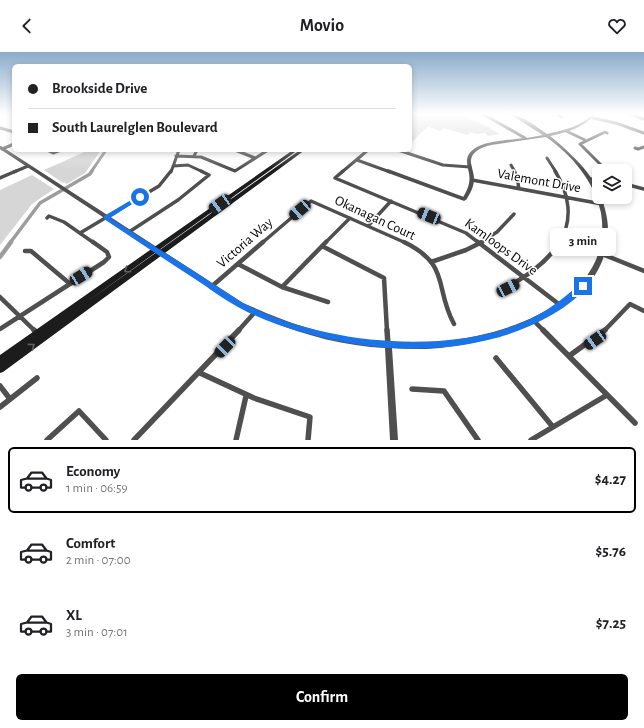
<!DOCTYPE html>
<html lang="en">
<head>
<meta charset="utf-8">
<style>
  :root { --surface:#fff; --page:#f2f2f2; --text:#202124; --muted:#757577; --line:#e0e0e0; --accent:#000 }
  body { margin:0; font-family:"Alegreya Sans",sans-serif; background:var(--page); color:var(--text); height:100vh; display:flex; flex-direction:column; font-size:15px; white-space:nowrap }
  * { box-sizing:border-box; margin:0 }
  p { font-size:13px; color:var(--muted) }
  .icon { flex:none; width:22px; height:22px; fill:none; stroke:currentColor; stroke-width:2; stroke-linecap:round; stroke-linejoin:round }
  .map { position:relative; height:388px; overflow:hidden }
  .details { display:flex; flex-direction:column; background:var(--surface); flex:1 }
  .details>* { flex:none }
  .top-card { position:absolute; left:12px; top:12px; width:400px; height:88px; border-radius:6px; box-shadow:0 2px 6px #0003; display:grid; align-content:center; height:88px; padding:0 16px; background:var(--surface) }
  .fabs { position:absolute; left:592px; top:112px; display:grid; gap:8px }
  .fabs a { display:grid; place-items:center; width:40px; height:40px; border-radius:6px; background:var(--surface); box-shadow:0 2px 6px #0003; font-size:20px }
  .end { position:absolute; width:18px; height:18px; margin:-9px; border:5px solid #1a73e8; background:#fff; box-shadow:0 0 0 2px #fff }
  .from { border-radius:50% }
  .bubble { position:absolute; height:28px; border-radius:6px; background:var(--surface); box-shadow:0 2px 6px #0003; font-size:13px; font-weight:700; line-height:28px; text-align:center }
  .car { position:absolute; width:12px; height:24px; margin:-12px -6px; border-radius:5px; box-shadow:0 0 3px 1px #0007; background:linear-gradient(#222 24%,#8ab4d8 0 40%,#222 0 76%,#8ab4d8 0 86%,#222 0) }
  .top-card b { display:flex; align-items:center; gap:14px; height:38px; font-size:15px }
  .top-card b+b { border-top:1px solid var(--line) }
  .top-card i { width:10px; height:10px; background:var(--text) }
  ul { padding:7px 0 0; list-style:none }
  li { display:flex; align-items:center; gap:12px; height:66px; margin:0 8px 6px; padding:0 8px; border:2px solid transparent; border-radius:6px }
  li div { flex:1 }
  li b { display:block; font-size:15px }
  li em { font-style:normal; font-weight:700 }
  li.selected { border-color:var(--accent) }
  li>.icon { width:36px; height:36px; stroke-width:1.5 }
  .button { display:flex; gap:8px; margin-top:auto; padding:8px 16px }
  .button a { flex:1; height:46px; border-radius:6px; background:var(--accent); color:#fff; font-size:16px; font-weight:700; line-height:46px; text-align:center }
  header { display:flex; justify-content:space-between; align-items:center; height:52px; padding:0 16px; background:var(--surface); font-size:18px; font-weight:700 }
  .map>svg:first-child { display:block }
  .green { fill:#d6d6d6 }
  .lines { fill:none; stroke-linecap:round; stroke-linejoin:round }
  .canal-far2 { stroke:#9d9d9d; stroke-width:3 }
  .canal-far1 { stroke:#9d9d9d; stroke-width:3.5 }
  .canal { stroke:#9d9d9d; stroke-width:4.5 }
  .minor-far3 { stroke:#4f4f4f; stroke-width:3 }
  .minor-far2 { stroke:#4f4f4f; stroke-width:3.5 }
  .minor-far1 { stroke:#4f4f4f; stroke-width:4.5 }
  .minor { stroke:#4f4f4f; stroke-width:5.5 }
  .tertiary { fill:#4f4f4f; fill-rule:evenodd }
  .secondary { fill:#1c1c1c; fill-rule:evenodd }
  .oneway { stroke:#606060 }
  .route { fill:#1a73e8 }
  .labels { text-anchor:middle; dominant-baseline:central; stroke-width:3; stroke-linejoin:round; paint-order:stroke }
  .street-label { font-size:14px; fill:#000; stroke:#fff }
</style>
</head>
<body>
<header><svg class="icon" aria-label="back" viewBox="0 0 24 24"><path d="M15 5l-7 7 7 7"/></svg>Movio<svg class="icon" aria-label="heart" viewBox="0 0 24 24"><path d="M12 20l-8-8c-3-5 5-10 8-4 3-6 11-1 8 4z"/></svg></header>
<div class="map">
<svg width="644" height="388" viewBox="0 0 644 388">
  <rect width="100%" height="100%" fill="#fff"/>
  <path class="green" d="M410,62H459L487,74L500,82L488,84L485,81L477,82L470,80L468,83L443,76L440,79L429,75L435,70L425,77L410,92Z
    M89,98H101L85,121L67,132L64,130L63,131L44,118Z
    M32,123L54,137L32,152L0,193V138Z"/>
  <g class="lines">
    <path class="canal-far2" d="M91,120L106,98"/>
    <path class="canal-far1" d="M10,191L40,151L90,122L92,119"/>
    <path class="canal" d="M0,205L11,190"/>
    <path class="minor-far3" d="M483,62L525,86
      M557,62L562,65
      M630,62L644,67
      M593,66L616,71L644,81
      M0,76L14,80
      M566,79L585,88
      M607,81L605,80L580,92L605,117H607
      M635,96L638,97L644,95
      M2,97L14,92
      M47,98L53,101L61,98
      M235,98L255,106
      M398,98L443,113L470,115
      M176,104L201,105L235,119L268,98
      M194,104L197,98
      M547,106L556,120
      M357,108L390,120
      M511,113L515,120
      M173,114L188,113L203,120
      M14,120L28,114
      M171,120L179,98
      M342,120L368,98"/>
    <path class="minor-far2" d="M343,119L335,126L466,181L479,191
      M388,119L464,147
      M514,119L517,125L519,137
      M555,119C569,141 574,168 559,191
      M0,126L16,119
      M590,127L599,128
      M472,128L602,152
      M625,132L644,137
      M47,166L49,164L64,170L94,191
      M368,174L391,149
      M129,180L178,148L209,123L201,119
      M80,181L159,134L171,119
      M262,191L311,149L406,191
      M325,191L350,166
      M480,191L497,180L514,162"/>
    <path class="minor-far1" d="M404,190C451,213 434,235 454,272
      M478,190L560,253
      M322,194L384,226L387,279
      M25,199H31L69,231
      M602,202L644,219
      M431,210L466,198L482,190
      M238,212L282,235L328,250
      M211,235L263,190
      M282,235L326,190
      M500,239C524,226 545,213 560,190
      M0,245L35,279
      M534,269L544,279
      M0,277L104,210L109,205L107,200L93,190
      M238,279L255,260
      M604,279L630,252L644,259"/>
    <path class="minor" d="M34,278L37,281
      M387,278L388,293
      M543,278L635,371
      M569,304L605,278
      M496,306L553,375
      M200,321L254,346L310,365L308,388
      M0,334L10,347
      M412,337L444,339L478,388
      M0,355L37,326
      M47,388L79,359L106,388
      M134,388L239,278
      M236,388L246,344
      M531,388L607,343"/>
    <path class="tertiary" d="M509,62C520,62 537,75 547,82C564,78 580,75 593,62H596C583,76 568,80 550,84C564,95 599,126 599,145H601C605,156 608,166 608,178C608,256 509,287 447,295C429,298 410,297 392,296L398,388H390L385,296C346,294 306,284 270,269C259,265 249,260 239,255L0,97V94H1L243,251C264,260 284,269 305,275C350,289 399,294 445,289C512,282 615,246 601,161C595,130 571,102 546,85L491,93C482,95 470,100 471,111C472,117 474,122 474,127C474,135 470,142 466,148H462V147C467,139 471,131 469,121C468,117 467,113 467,108C469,90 501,89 515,87C525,86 534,85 543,83L522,70Z"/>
    <path class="secondary" d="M293,98H298L84,252L300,98H305L3,320L0,321V312L2,311L0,312V303Z"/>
  </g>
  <defs><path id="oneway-chevron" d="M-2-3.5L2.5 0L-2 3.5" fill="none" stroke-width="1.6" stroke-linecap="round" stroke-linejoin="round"/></defs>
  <g class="oneway">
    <use href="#oneway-chevron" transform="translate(127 218) rotate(145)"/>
    <use href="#oneway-chevron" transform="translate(32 294) rotate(-36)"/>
  </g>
  <linearGradient id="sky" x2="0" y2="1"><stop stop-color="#8aabca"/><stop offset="0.53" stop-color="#fff"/><stop offset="1" stop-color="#fff" stop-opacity="0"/></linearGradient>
  <rect width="644" height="117" fill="url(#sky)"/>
  <path class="route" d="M138,144L143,145L110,166C140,185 170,204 200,223C214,232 228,242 243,251C320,293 457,306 536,264C553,255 566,244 580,232L583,231L586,234C571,258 523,279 496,286C432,303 366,299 302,280C280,274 258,266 238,255C223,247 209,236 195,227C164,207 134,187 104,167V164Z"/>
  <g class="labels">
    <g class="street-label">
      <text transform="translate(539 129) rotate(10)">Valemont Drive</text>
      <text transform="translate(375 166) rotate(25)">Okanagan Court</text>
      <text transform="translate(245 191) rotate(-41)">Victoria Way</text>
      <text transform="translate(501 195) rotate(36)">Kamloops Drive</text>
    </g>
  </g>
</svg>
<div class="fabs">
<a><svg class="icon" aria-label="layers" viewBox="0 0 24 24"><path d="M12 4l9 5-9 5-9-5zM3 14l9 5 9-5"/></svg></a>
</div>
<i class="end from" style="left:140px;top:145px"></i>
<i class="end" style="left:583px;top:234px"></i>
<div class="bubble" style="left:550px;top:176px;width:66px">3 min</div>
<i class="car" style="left:220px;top:152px;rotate:235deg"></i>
<i class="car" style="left:300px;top:158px;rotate:229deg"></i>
<i class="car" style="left:429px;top:164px;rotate:292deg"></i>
<i class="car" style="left:81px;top:224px;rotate:58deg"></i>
<i class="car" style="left:508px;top:236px;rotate:63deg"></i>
<i class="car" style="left:595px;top:288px;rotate:236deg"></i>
<i class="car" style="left:225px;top:295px;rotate:224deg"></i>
<div class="top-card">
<b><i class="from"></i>Brookside Drive</b>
<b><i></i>South Laurelglen Boulevard</b>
</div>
</div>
<section class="details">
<ul>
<li class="selected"><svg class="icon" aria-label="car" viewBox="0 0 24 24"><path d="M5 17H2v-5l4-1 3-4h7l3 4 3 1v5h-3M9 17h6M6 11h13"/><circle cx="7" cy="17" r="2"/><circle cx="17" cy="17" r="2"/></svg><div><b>Economy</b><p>1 min · 06:59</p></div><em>$4.27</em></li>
<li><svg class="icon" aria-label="car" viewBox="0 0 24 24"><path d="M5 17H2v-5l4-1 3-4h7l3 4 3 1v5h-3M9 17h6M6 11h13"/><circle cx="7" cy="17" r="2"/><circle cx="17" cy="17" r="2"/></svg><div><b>Comfort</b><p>2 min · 07:00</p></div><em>$5.76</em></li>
<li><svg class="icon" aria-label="car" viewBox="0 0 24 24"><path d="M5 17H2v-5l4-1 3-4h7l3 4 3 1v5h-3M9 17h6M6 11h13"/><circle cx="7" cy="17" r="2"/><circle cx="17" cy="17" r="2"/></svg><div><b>XL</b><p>3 min · 07:01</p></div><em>$7.25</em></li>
</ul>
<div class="button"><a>Confirm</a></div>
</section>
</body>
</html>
